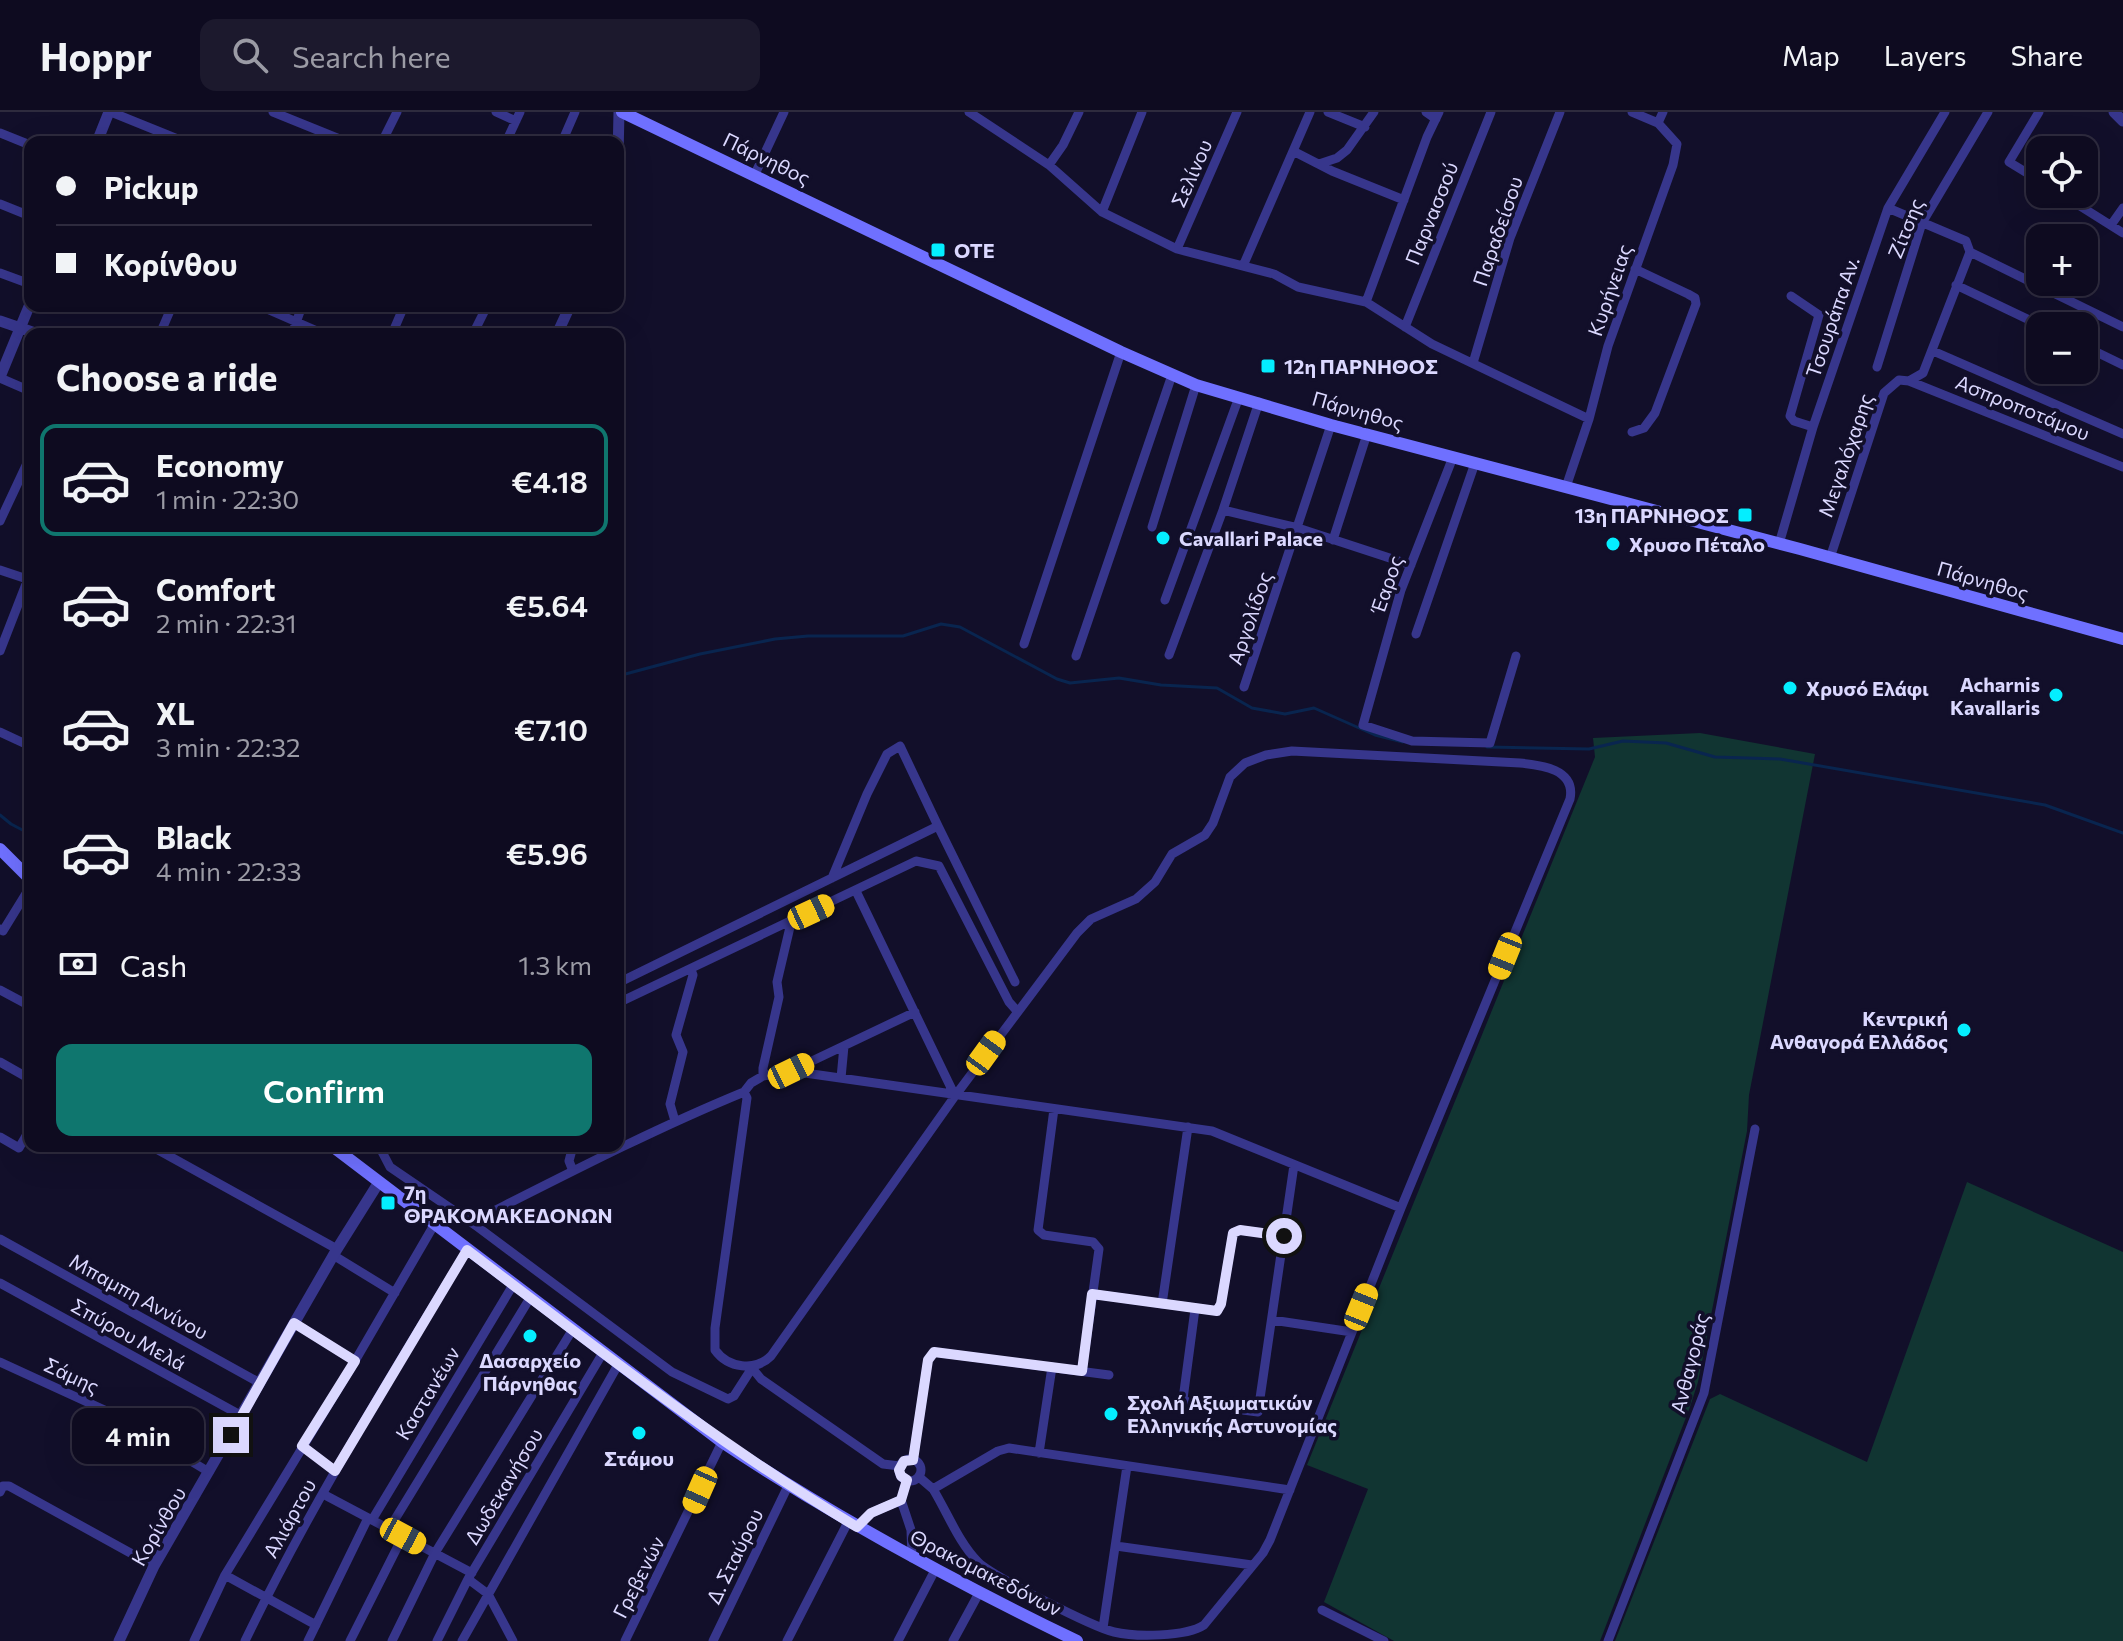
<!DOCTYPE html>
<html lang="en">
<head>
<meta charset="utf-8">
<style>
  :root { --surface:#0e0b20; --page:#1c192d; --text:#f1f3f6; --muted:#9b9ba5; --line:#2e2b3e; --accent:#0f766e }
  body { margin:0; font-family:Commissioner,sans-serif; background:var(--page); color:var(--text); height:100vh; display:flex; flex-direction:column; font-size:30px; white-space:nowrap }
  * { box-sizing:border-box; margin:0 }
  p { font-size:26px; color:var(--muted) }
  .icon { flex:none; width:44px; height:44px; fill:none; stroke:currentColor; stroke-width:2; stroke-linecap:round; stroke-linejoin:round }
  .map { position:relative; flex:1; overflow:hidden }
  .drawer { position:absolute; left:24px; top:216px; width:600px; height:824px; display:flex; flex-direction:column; background:var(--surface); border-radius:16px; box-shadow:0 8px 32px #0002,0 0 0 2px var(--line) }
  .drawer>* { flex:none }
  .hud { position:absolute; left:24px; top:24px; width:600px; height:176px; border-radius:16px; box-shadow:0 8px 32px #0002,0 0 0 2px var(--line); display:grid; align-content:center; height:176px; padding:0 32px; background:var(--surface) }
  .tools { position:absolute; left:2026px; top:24px; display:grid; gap:16px }
  .tools a { display:grid; place-items:center; width:72px; height:72px; border-radius:16px; background:var(--surface); box-shadow:0 8px 32px #0002,0 0 0 2px var(--line); font-size:40px }
  .end { position:absolute; width:36px; height:36px; margin:-18px; border:10px solid #dbd8ff; background:#111; box-shadow:0 0 0 4px #111 }
  .from { border-radius:50% }
  .bubble { position:absolute; height:56px; border-radius:16px; background:var(--surface); box-shadow:0 8px 32px #0002,0 0 0 2px var(--line); font-size:26px; font-weight:600; line-height:56px; text-align:center }
  .car { position:absolute; width:24px; height:48px; margin:-24px -12px; border-radius:10px; box-shadow:0 0 6px 2px #0007; background:linear-gradient(#f5c518 24%,#345 0 40%,#f5c518 0 76%,#345 0 86%,#f5c518 0) }
  .hud b { display:flex; align-items:center; gap:28px; height:76px; font-size:30px }
  .hud b+b { border-top:2px solid var(--line) }
  .hud i { width:20px; height:20px; background:var(--text) }
  ul { padding:0; list-style:none }
  li { display:flex; align-items:center; gap:24px; height:112px; margin:0 16px 12px; padding:0 16px; border:4px solid transparent; border-radius:16px }
  li div { flex:1 }
  li b { display:block; font-size:30px }
  li em { font-style:normal; font-weight:600 }
  li.active { border-color:var(--accent) }
  li>.icon { width:72px; height:72px; stroke-width:1.5 }
  h2 { padding:0 32px; font-size:36px; line-height:96px }
  .pay { display:flex; align-items:center; gap:20px; height:88px; padding:0 32px; font-size:30px }
  .pay p { margin-inline-start:auto }
  .button { display:flex; gap:16px; margin-top:auto; padding:16px 32px }
  .button a { flex:1; height:92px; border-radius:16px; background:var(--accent); color:#fff; font-size:32px; font-weight:600; line-height:92px; text-align:center }
  header { display:flex; align-items:center; gap:48px; box-sizing:border-box; height:112px; padding:0 40px; background:var(--surface); border-bottom:2px solid var(--line) }
  header strong { font-size:38px }
  nav { display:flex; gap:44px; margin-inline-start:auto; font-size:28px }
  .search { width:560px; height:72px; background:var(--page); display:flex; align-items:center; gap:20px; box-sizing:border-box; padding:0 28px; border-radius:16px; color:var(--muted); font-size:30px }
  .map>svg:first-child { display:block }
  .green { fill:#113532 }
  .lines { fill:none; stroke-linecap:round; stroke-linejoin:round }
  .stream { stroke:#09254f; stroke-width:3 }
  .minor { stroke:#37368c; stroke-width:9 }
  .tertiary { stroke:#37368c; stroke-width:11 }
  .secondary { stroke:#6f70ff; stroke-width:12 }
  .route { stroke:#dbd8ff; stroke-width:10 }
  .poi-dot { fill:#04eeff; stroke:#120f2a; stroke-width:3 }
  .labels { text-anchor:middle; dominant-baseline:central; stroke-width:7; stroke-linejoin:round; paint-order:stroke }
  .street-label { font-size:20px; fill:#dbd8ff; stroke:#120f2a }
  .poi-label { font-size:20px; font-weight:bold; fill:#dbd8ff; stroke:#120f2a; text-anchor:start }
</style>
</head>
<body>
<header>
<strong>Hoppr</strong>
<div class="search"><svg class="icon" aria-label="search" viewBox="0 0 24 24"><circle cx="10" cy="10" r="6"/><path d="M15 15l6 6"/></svg>Search here</div>
<nav><a>Map</a><a>Layers</a><a>Share</a></nav>
</header>
<div class="map">
<svg width="2123" height="1529" viewBox="0 0 2123 1529">
  <rect width="100%" height="100%" fill="#120f2a"/>
  <path class="green" d="M1700,621L1815,642L1749,983L1747,1019L1698,1270L1690,1295L1600,1529H1394L1324,1490L1368,1377L1307,1353L1595,645L1593,626Z
    M1967,1070L2123,1140V1529H1615L1710,1287L1720,1282L1867,1350Z"/>
  <g class="lines">
    <path class="stream" d="M618,564L700,542L775,527L808,524H903L941,512L960,515L1057,567L1070,571L1119,566L1161,573L1217,576L1252,596L1285,602L1314,596L1375,623L1403,630
      M1487,635L1589,637L1623,629L1666,631L1715,645L1780,647L2045,693L2123,721
      M0,703L11,712L30,722"/>
    <path class="minor" d="M111,0L185,30
      M273,0L347,30
      M496,0L516,9
      M969,0L1049,53L1102,100L1177,137L1274,162L1298,175L1366,190L1432,232L1589,307
      M1328,0L1365,15
      M1426,0L1436,7
      M1632,0L1658,11
      M2039,0L2009,50L2040,69
      M0,21L30,33
      M382,30L397,0
      M506,30L520,0
      M562,30L575,0
      M1293,39L1332,59L1404,88
      M1319,52L1337,46L1347,38L1374,0
      M1049,53L1063,33L1079,0
      M755,62L784,0
      M2061,82L2123,121
      M0,92L30,104
      M1888,96L1966,129L1970,140L2123,215
      M1102,100L1142,0
      M2111,113L2123,96
      M1177,137L1237,0
      M1243,154L1310,0
      M0,161L30,172
      M1956,173L2042,214
      M1791,184L1819,203L1790,304L1794,309L1813,315
      M1366,190L1427,25L1439,0
      M260,194L324,222
      M1405,215L1491,0
      M160,222L172,194
      M292,222L302,194
      M392,222L404,194
      M473,222L487,194
      M2084,234L2123,253
      M1933,239L2123,322
      M1473,251L1510,126L1560,0
      M1877,255L1922,111L1988,0
      M0,266L30,279
      M1909,269L2123,355
      M1632,320L1644,316L1655,301L1696,192L1695,186L1688,182L1635,157
      M1453,345L1401,478L1363,613L1412,629L1490,631L1516,544
      M1566,375L1589,307L1608,234L1673,53L1677,32L1658,11L1663,0
      M1223,398L1298,416L1411,453
      M0,409L30,345
      M1152,415L1196,273
      M1333,428L1367,322
      M1779,432L1813,315L1888,96L1945,0
      M1830,446L1884,281L1899,268L1909,269L1923,261L1970,140
      M0,458L30,468
      M1165,488L1239,285
      M1416,522L1475,351
      M1024,532L1121,240
      M0,539L28,467
      M1169,543L1223,398L1259,290
      M1076,544L1172,263
      M1244,575L1331,313
      M0,620L30,634
      M832,766L867,682L887,642L900,634L938,714
      M856,779L955,984
      M0,817L3,819L30,775
      M618,871L938,714L1015,870
      M0,878L30,894
      M618,891L916,749L939,754L1009,890L1017,899
      M0,950L30,967
      M791,959L1212,1019L1401,1096
      M763,964V956L779,885L777,870L790,815L789,810
      M841,966L844,934
      M744,980L747,986L715,1216V1238C728,1256 755,1260 771,1244L955,984L1077,821L1091,807L1136,787L1155,770L1172,742L1205,723L1213,711L1230,665L1245,651L1266,643L1292,639L1520,651C1541,653 1576,657 1570,687L1401,1096L1270,1428L1263,1441L1204,1513C1186,1525 1135,1525 1114,1520C1093,1515 992,1464 978,1450C959,1431 947,1400 933,1377
      M1054,997L1038,1118L1044,1123L1093,1130L1099,1137L1082,1259
      M675,1009L670,992L683,940L676,923L693,863L691,858
      M0,1025L19,1036L30,1017
      M151,1034L337,1137
      M379,1034L390,1055L475,1113L672,1260L728,1287L734,1284L752,1256L761,1267L883,1352L900,1354
      M573,1034L569,1049L573,1059
      M475,1113L480,1106C567,1062 654,1017 744,980L751,971L763,964L791,959L915,900
      M0,1127L260,1271
      M333,1143L395,1181
      M0,1171L242,1304
      M1092,1182L1217,1199L1221,1192L1233,1121L1240,1118L1284,1124
      M1162,1192L1188,1015
      M1195,1197L1183,1287L1189,1291L1258,1300L1294,1053
      M1272,1208L1352,1220
      M294,1211L355,1249
      M0,1250L111,1301L209,1360
      M302,1334L335,1359
      M1039,1341L1052,1255
      M899 1358a11 11 0 1 1 22 0a11 11 0 1 1-22 0Z
      M913,1348L928,1248L934,1240L1109,1263
      M919,1365L933,1377L998,1339L1009,1336L1290,1378
      M907,1368L901,1388L911,1418L912,1446
      M0,1380L3,1374H9L154,1454
      M323,1382L472,1461
      M372,1408L513,1173
      M857,1415L871,1401L901,1388
      M389,1417L530,1186
      M1116,1434L1252,1453
      M225,1463L316,1513
      M468,1467L488,1482L513,1529
      M1322,1498L1384,1529
      M1103,1516L1127,1354
      M194,1529L225,1463L355,1249L434,1113
      M245,1529C310,1394 390,1266 467,1138
      M308,1529L368,1406
      M350,1529L403,1424
      M392,1529L435,1441L573,1217
      M437,1529L468,1467L604,1239
      M462,1529L619,1251
      M625,1529L722,1330
      M713,1529L788,1374
      M787,1529L848,1410
      M898,1529L935,1458
      M953,1529L979,1481
      M1608,1529L1704,1281L1755,1017"/>
    <path class="tertiary" d="M2114,0L2123,9
      M97,30L109,0
      M618,45L619,0
      M0,209L38,222
      M557,222L570,194
      M0,265L30,192
      M119,1529L154,1454L337,1137L379,1070"/>
    <path class="secondary" d="M622,0L1121,240L1196,273L1331,313L1800,437L2123,527
      M0,737L30,767
      M332,1034L722,1330C836,1406 955,1470 1077,1529"/>
  </g>
  <g class="lines">
    <path class="route" d="M231,1323L294,1211L355,1249L302,1334L335,1359L467,1138C594,1234 719,1333 857,1415L871,1401L901,1388L907,1368L901,1364L899,1358L904,1349L913,1348L928,1248L934,1240L1082,1259L1092,1182L1217,1199L1221,1192L1233,1121L1240,1118L1284,1124"/>
  </g>
  <g class="poi-dot">
    <rect x="930" y="130" width="16" height="16" rx="4"/>
    <rect x="1260" y="246" width="16" height="16" rx="4"/>
    <rect x="1737" y="395" width="16" height="16" rx="4"/>
    <circle cx="1163" cy="426" r="8"/>
    <circle cx="1613" cy="432" r="8"/>
    <circle cx="1790" cy="576" r="8"/>
    <circle cx="2056" cy="583" r="8"/>
    <circle cx="1964" cy="918" r="8"/>
    <rect x="380" y="1083" width="16" height="16" rx="4"/>
    <circle cx="530" cy="1224" r="8"/>
    <circle cx="1111" cy="1302" r="8"/>
    <circle cx="639" cy="1321" r="8"/>
  </g>
  <g class="labels">
    <g class="street-label">
      <text transform="translate(767 46) rotate(26)">Πάρνηθος</text>
      <text transform="translate(1191 61) rotate(-66)">Σελίνου</text>
      <text transform="translate(1431 101) rotate(-68)">Παρνασσού</text>
      <text transform="translate(1905 116) rotate(-68)">Ζίτσης</text>
      <text transform="translate(1497 119) rotate(-71)">Παραδείσου</text>
      <text transform="translate(1609 178) rotate(-71)">Κυρήνειας</text>
      <text transform="translate(1832 205) rotate(-71)">Τσουράπα Αν.</text>
      <text transform="translate(2023 295) rotate(22)">Ασπροποτάμου</text>
      <text transform="translate(1358 298) rotate(16)">Πάρνηθος</text>
      <text transform="translate(1845 343) rotate(-71)">Μεγαλόχαρης</text>
      <text transform="translate(1983 468) rotate(16)">Πάρνηθος</text>
      <text transform="translate(1386 472) rotate(-71)">Έαρος</text>
      <text transform="translate(1249 506) rotate(-71)">Αργολίδος</text>
      <text transform="translate(139 1184) rotate(29)">Μπαμπη Αννίνου</text>
      <text transform="translate(129 1222) rotate(29)">Σπύρου Μελά</text>
      <text transform="translate(1689 1251) rotate(-76)">Ανθαγοράς</text>
      <text transform="translate(72 1263) rotate(25)">Σάμης</text>
      <text transform="translate(427 1281) rotate(-59)">Καστανέων</text>
      <text transform="translate(503 1374) rotate(-59)">Δωδεκανήσου</text>
      <text transform="translate(289 1406) rotate(-61)">Αλιάρτου</text>
      <text transform="translate(158 1414) rotate(-60)">Κορίνθου</text>
      <text transform="translate(734 1444) rotate(-64)">Δ. Σταύρου</text>
      <text transform="translate(986 1460) rotate(27)">Θρακομακεδόνων</text>
      <text transform="translate(638 1465) rotate(-63)">Γρεβενών</text>
    </g>
    <g class="poi-label">
      <text x="954" y="138">ΟΤΕ</text>
      <text x="1284" y="254">12η ΠΑΡΝΗΘΟΣ</text>
      <text x="1729" y="403" text-anchor="end">13η ΠΑΡΝΗΘΟΣ</text>
      <text x="1179" y="426">Cavallari Palace</text>
      <text x="1629" y="432">Χρυσο Πέταλο</text>
      <text x="2040" y="572" text-anchor="end">Acharnis<tspan x="2040" dy="23">Kavallaris</tspan></text>
      <text x="1806" y="576">Χρυσό Ελάφι</text>
      <text x="1948" y="906" text-anchor="end">Κεντρική<tspan x="1948" dy="23">Ανθαγορά Ελλάδος</tspan></text>
      <text x="404" y="1080">7η<tspan x="404" dy="23">ΘΡΑΚΟΜΑΚΕΔΟΝΩΝ</tspan></text>
      <text x="530" y="1248" text-anchor="middle">Δασαρχείο<tspan x="530" dy="23">Πάρνηθας</tspan></text>
      <text x="1127" y="1290">Σχολή Αξιωματικών<tspan x="1127" dy="23">Ελληνικής Αστυνομίας</tspan></text>
      <text x="639" y="1346" text-anchor="middle">Στάμου</text>
    </g>
  </g>
</svg>
<div class="tools">
<a><svg class="icon" aria-label="locate" viewBox="0 0 24 24"><circle cx="12" cy="12" r="6"/><path d="M12 2v4M12 18v4M2 12h4M18 12h4"/></svg></a>
<a>+</a>
<a>−</a>
</div>
<i class="end from" style="left:1284px;top:1124px"></i>
<i class="end" style="left:231px;top:1323px"></i>
<div class="bubble" style="left:72px;top:1296px;width:132px">4 min</div>
<i class="car" style="left:811px;top:800px;rotate:65deg"></i>
<i class="car" style="left:1505px;top:844px;rotate:202deg"></i>
<i class="car" style="left:986px;top:941px;rotate:36deg"></i>
<i class="car" style="left:791px;top:959px;rotate:64deg"></i>
<i class="car" style="left:1361px;top:1195px;rotate:22deg"></i>
<i class="car" style="left:700px;top:1378px;rotate:204deg"></i>
<i class="car" style="left:403px;top:1424px;rotate:118deg"></i>
<div class="hud">
<b><i class="from"></i>Pickup</b>
<b><i></i>Κορίνθου</b>
</div>
<section class="drawer">
<h2>Choose a ride</h2>
<ul>
<li class="active"><svg class="icon" aria-label="car" viewBox="0 0 24 24"><path d="M5 17H2v-5l4-1 3-4h7l3 4 3 1v5h-3M9 17h6M6 11h13"/><circle cx="7" cy="17" r="2"/><circle cx="17" cy="17" r="2"/></svg><div><b>Economy</b><p>1 min · 22:30</p></div><em>€4.18</em></li>
<li><svg class="icon" aria-label="car" viewBox="0 0 24 24"><path d="M5 17H2v-5l4-1 3-4h7l3 4 3 1v5h-3M9 17h6M6 11h13"/><circle cx="7" cy="17" r="2"/><circle cx="17" cy="17" r="2"/></svg><div><b>Comfort</b><p>2 min · 22:31</p></div><em>€5.64</em></li>
<li><svg class="icon" aria-label="car" viewBox="0 0 24 24"><path d="M5 17H2v-5l4-1 3-4h7l3 4 3 1v5h-3M9 17h6M6 11h13"/><circle cx="7" cy="17" r="2"/><circle cx="17" cy="17" r="2"/></svg><div><b>XL</b><p>3 min · 22:32</p></div><em>€7.10</em></li>
<li><svg class="icon" aria-label="car" viewBox="0 0 24 24"><path d="M5 17H2v-5l4-1 3-4h7l3 4 3 1v5h-3M9 17h6M6 11h13"/><circle cx="7" cy="17" r="2"/><circle cx="17" cy="17" r="2"/></svg><div><b>Black</b><p>4 min · 22:33</p></div><em>€5.96</em></li>
</ul>
<div class="pay"><svg class="icon" aria-label="cash" viewBox="0 0 24 24"><path d="M3 7h18v10H3z"/><circle cx="12" cy="12" r="2"/></svg>Cash<p>1.3 km</p></div>
<div class="button"><a>Confirm</a></div>
</section>
</div>
</body>
</html>
